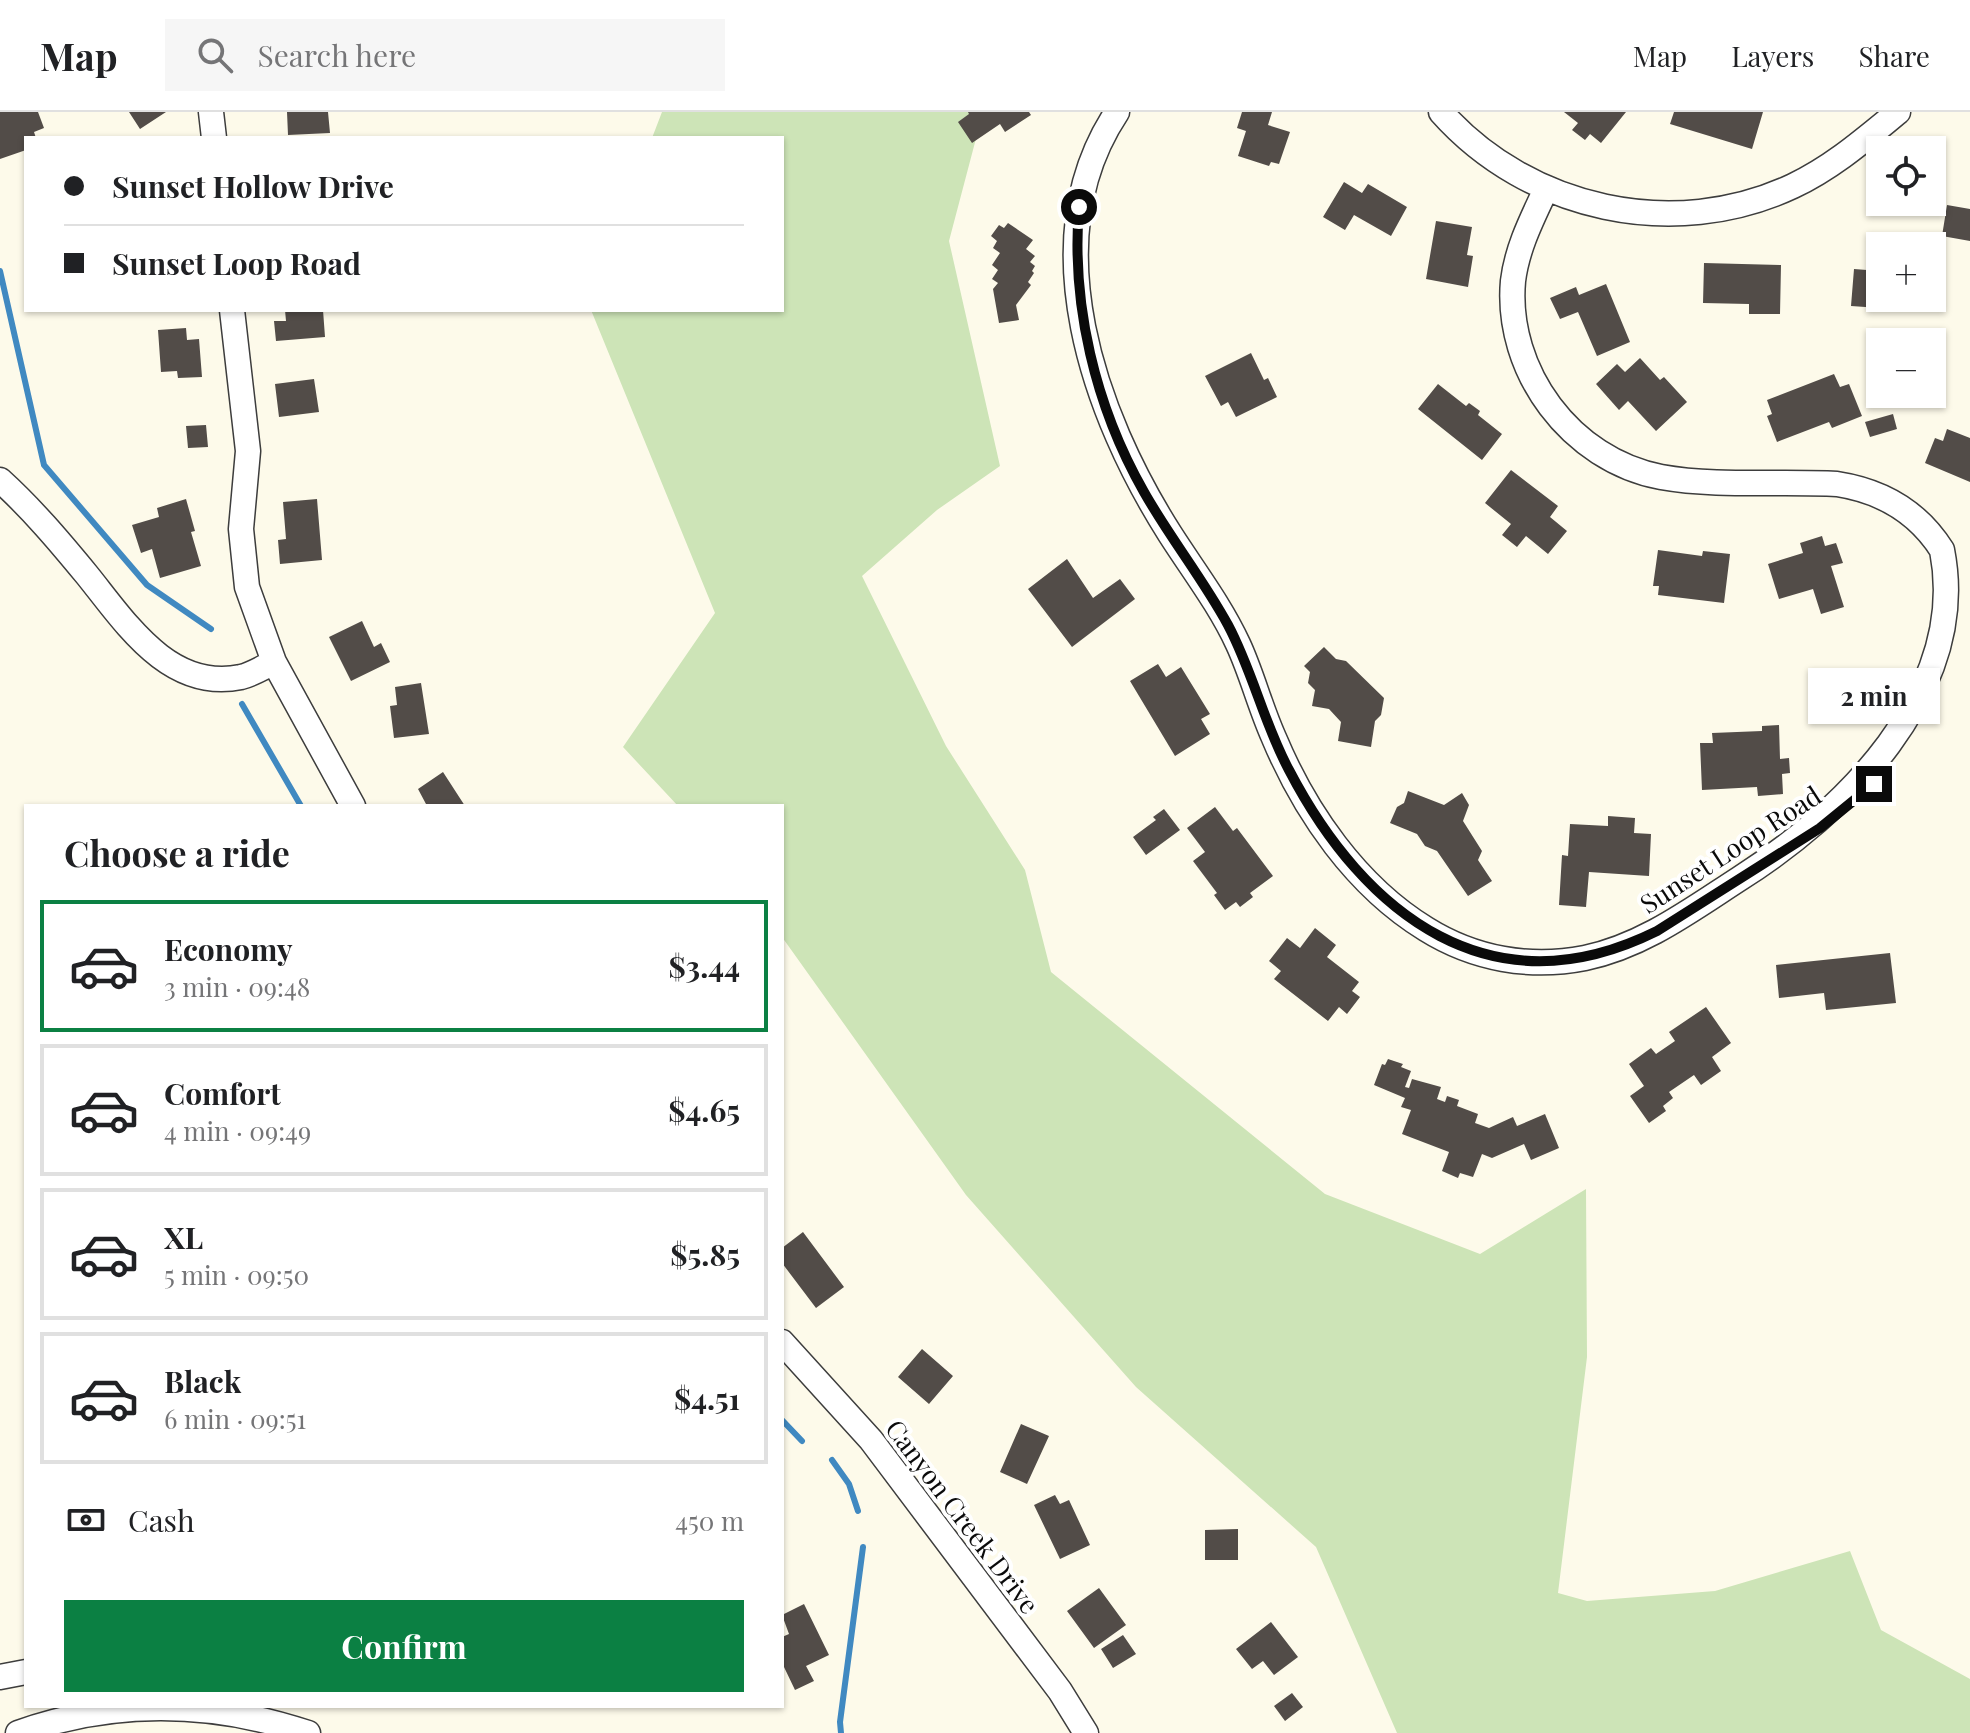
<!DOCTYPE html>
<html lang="en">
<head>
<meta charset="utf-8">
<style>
  :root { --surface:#fff; --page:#f6f6f6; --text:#202124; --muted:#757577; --line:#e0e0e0; --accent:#0b8043 }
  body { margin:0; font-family:"Playfair Display",serif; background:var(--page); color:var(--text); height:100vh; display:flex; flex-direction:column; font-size:30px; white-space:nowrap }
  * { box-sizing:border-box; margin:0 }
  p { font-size:26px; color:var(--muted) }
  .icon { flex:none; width:44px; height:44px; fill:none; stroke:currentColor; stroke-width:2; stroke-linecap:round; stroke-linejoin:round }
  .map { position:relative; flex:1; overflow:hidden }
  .panel { position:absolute; left:24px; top:692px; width:760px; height:904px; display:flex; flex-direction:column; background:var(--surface); border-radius:0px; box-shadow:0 2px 6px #0004 }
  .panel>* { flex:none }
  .guide { position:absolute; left:24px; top:24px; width:760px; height:176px; border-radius:0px; box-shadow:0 2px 6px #0004; display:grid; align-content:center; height:176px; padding:0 40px; background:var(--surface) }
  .fabs { position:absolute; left:1866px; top:24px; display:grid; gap:16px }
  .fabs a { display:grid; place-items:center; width:80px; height:80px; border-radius:0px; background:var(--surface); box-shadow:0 2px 6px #0004; font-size:40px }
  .end { position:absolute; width:36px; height:36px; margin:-18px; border:10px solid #0a0a0a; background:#fff; box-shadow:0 0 0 4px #fff }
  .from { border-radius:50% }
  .bubble { position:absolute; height:56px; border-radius:0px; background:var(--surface); box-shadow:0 2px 6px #0004; font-size:26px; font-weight:700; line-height:56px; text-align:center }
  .guide b { display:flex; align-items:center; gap:28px; height:76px; font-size:30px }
  .guide b+b { border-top:2px solid var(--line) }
  .guide i { width:20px; height:20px; background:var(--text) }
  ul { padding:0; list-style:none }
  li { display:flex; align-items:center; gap:24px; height:132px; margin:0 16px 12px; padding:0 24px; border:4px solid var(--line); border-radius:0px }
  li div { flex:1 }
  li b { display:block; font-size:30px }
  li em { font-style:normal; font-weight:700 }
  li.active { border-color:var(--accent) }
  li>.icon { width:72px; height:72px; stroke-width:1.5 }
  h2 { padding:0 40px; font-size:36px; line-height:96px }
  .pay { display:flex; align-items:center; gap:20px; height:88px; padding:0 40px; font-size:30px }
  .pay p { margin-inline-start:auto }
  .action { display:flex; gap:16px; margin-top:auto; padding:16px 40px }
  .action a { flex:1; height:92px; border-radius:0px; background:var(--accent); color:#fff; font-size:32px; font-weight:700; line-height:92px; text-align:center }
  header { display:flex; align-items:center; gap:48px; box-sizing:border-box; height:112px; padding:0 40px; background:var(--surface); border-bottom:2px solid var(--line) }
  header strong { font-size:38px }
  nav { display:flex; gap:44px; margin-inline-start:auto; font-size:28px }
  .search { width:560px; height:72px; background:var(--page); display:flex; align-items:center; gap:20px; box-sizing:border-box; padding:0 28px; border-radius:0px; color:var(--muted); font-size:30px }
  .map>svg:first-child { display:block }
  .green { fill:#cde4b7 }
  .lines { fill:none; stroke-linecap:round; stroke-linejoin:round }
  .stream { stroke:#4089c1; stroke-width:6 }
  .building { fill:#524c48 }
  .minor-casing { stroke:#3d3d3d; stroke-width:27 }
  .minor { stroke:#fff; stroke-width:24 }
  .route { stroke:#0a0a0a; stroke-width:10 }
  .labels { text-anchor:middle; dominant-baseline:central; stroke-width:8; stroke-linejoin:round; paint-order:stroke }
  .street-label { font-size:26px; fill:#0a0a0a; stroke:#fff }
</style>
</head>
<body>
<header>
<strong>Map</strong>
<div class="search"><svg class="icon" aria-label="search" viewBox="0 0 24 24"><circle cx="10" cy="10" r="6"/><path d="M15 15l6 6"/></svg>Search here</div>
<nav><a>Map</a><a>Layers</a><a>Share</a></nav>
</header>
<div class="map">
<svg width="1970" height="1621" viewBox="0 0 1970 1621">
  <rect width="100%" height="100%" fill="#fdfaea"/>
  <path class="green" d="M662,0H983L949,129L1000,354L937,398L862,464L946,634L1025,758L1051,860L1325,1082L1480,1142L1586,1077L1587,1245L1558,1481L1587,1489L1715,1479L1850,1439L1881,1518L1970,1567V1621H1397L1316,1435L1136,1275L966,1083L782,825V694H678L623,635L715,501L591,198H782V26H652Z"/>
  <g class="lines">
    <path class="stream" d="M0,159L44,353L147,473L211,517
      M242,592L301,694
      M782,1308L802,1329
      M832,1348L849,1372L858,1399
      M841,1621L840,1610L863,1435"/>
  </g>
  <path class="building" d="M0,0H38L44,16L34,20L36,26H26V38L0,47Z
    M129,0H166L140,17Z
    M287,0H328L330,21L288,23Z
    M968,0H1029L1031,3L1005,20L1000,12L972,31L958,10L969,2Z
    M1242,0H1272L1268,13L1290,20L1279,52L1271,50L1269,54L1238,44L1246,19L1237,16Z
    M1564,0H1626L1601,31L1590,22L1585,28L1572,18L1578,11Z
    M1674,0H1763L1752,37L1670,12Z
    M1344,70L1362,81L1368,72L1407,95L1391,124L1354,103L1345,118L1323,105Z
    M1947,93L1970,97V129L1942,124Z
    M1436,109L1472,115L1467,143L1473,144L1468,175L1426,167Z
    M1008,111L1033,128L1026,137L1035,144L1030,150L1035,154L1032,159L1034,161L1028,170L1031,173L1016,193L1019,208L999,211L993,177L998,171L992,167L998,158L992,153L1000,141L993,136L997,129L991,124L999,113L1004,116Z
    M1704,151L1781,153L1780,202H1749V192L1703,191Z
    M1854,157L1880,159V186H1910L1909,198L1851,194Z
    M1606,172L1630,230L1597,244L1578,200L1560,207L1550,186L1576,175L1579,183Z
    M285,198H323L325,225L276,229L274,209H286Z
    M186,216L187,228L199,227L202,265L178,266L177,259L161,260L158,218Z
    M1251,241L1264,268L1268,266L1277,285L1236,305L1228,290L1221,294L1205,264Z
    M1640,246L1660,268L1664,265L1687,290L1656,319L1628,289L1619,298L1596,272L1617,252L1625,260Z
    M1834,262L1840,275L1849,272L1862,304L1832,316L1829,310L1777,330L1767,304L1772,302L1767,288Z
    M314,267L319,300L279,305L275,272Z
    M1438,272L1466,294L1469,291L1480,299L1478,303L1502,322L1482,348L1418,297Z
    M1893,302L1897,317L1870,325L1865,310Z
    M206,313L208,335L188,336L186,314Z
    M1947,317L1970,326V370L1925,351L1935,326L1943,329Z
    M1511,358L1558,394L1550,405L1567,419L1548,442L1526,424L1517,435L1502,423L1511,412L1485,391Z
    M186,387L195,419L191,420L201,454L160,466L152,437L141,441L132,413L159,405L157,396Z
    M317,387L322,448L280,452L278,428L286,427L283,390Z
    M1822,424L1825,434L1836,431L1843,451L1831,454L1844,495L1821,502L1813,477L1779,487L1768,452L1803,441L1800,431Z
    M1658,438L1702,444L1703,439L1730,442L1724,491L1658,483L1659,474H1653Z
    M1067,447L1093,486L1120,467L1135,487L1072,535L1028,477Z
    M362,509L374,535L381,531L390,550L351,569L329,525Z
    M1324,535L1336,547L1346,549L1384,586L1381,603L1375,609L1371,635L1338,629L1341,610L1329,597L1312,594L1315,578L1308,571L1310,560L1304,554Z
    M1158,552L1166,565L1181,555L1210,602L1201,607L1210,622L1175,644L1130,569Z
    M421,571L429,622L394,626L390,594L397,593L395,575Z
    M1779,613L1780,647L1789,646L1790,661L1782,662L1783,682L1758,684L1757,675L1702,678L1700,631H1713L1712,621L1762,619V614Z
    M443,660L465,694L426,692L418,677Z
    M1408,679L1444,693L1462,681L1469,693L1463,709L1482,739L1478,748L1492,769L1468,784L1437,739L1425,734L1417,722L1390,711L1397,695L1404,691Z
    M1215,695L1233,719L1237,716L1273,764L1250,781L1253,785L1240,795L1236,790L1225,798L1214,783L1217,781L1193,749L1205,740L1187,716Z
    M1164,697L1180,718L1146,743L1133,725L1156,708L1153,705Z
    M1608,704L1635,706L1634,721L1651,722L1649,764L1589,760L1586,795L1559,793L1562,743L1568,744L1570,712L1608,714Z
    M1315,816L1336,833L1327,845L1359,870L1352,879L1360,885L1347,902L1339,895L1328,909L1274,867L1281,859L1269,849L1287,826L1300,836Z
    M1890,841L1896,891L1826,898L1824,881L1779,886L1776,853Z
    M1706,895L1731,931L1712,945L1721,959L1701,973L1694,963L1669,980L1673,986L1663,994L1666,999L1649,1011L1630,984L1644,974L1629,952L1651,936L1656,942L1675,929L1669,920Z
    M1388,947L1403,952L1401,955L1411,959L1405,975L1409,976L1412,967L1441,975L1437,987L1445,990L1447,984L1459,988L1457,994L1478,1002L1475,1011L1489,1016L1513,1005L1517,1014L1545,1002L1559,1036L1531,1048L1524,1032L1492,1046L1482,1042L1473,1065L1460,1061L1458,1066L1442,1059L1449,1040L1402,1022L1411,998L1401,995L1405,986L1374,973L1382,952L1385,953Z
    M803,1120L844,1175L816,1196L782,1151V1136Z
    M922,1237L953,1264L929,1292L898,1265Z
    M1021,1312L1049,1324L1027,1372L1000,1360Z
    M1055,1383L1060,1392L1069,1388L1090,1433L1060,1447L1034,1393Z
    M1238,1417V1448H1205V1418Z
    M1099,1476L1126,1513L1094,1536L1067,1499Z
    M804,1492L829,1543L806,1554L814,1569L795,1578L784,1555L782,1556V1525L789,1522L782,1503Z
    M1271,1510L1298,1545L1274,1563L1263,1549L1252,1557L1236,1537Z
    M1123,1523L1136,1542L1113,1556L1101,1537Z
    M1292,1581L1303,1595L1285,1609L1274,1594Z"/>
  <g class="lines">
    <g class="minor-casing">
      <path id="minor" d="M211,0L214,26
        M1117,0C1031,129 1095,304 1170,422C1193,458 1220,493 1238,532C1252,562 1260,595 1274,626C1305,700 1356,774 1426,817C1474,847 1530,857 1585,846C1643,834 1691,798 1739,767C1840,703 1970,581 1942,438C1918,400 1882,379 1837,372C1780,369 1717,375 1661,365C1571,348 1505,259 1513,169C1517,136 1532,107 1546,77
        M1441,0C1528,98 1674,130 1793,74C1833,55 1865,27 1898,0
        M232,198L248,339L241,417L247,475L274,550L353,694
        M0,368C32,397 59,429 87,463C125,510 169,580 241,565C253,562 264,555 274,550
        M782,1230L871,1328L1060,1579L1086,1621
        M0,1565L26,1560
        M18,1621C114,1587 212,1589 308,1621"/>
    </g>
    <use href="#minor" class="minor"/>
  </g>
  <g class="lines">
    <path class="route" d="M1079,95C1071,192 1095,294 1144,380C1170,426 1203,467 1228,513C1253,560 1264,612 1289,658C1365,804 1492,901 1657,819L1820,716L1874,672"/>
  </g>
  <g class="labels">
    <g class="street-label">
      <text transform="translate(1730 737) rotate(-33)">Sunset Loop Road</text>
      <text transform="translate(963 1404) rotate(53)">Canyon Creek Drive</text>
    </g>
  </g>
</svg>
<div class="fabs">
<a><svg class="icon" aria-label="locate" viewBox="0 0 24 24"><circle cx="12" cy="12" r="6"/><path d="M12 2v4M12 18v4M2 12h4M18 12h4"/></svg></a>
<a>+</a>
<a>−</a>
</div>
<i class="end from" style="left:1079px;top:95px"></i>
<i class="end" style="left:1874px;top:672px"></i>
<div class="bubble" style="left:1808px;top:556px;width:132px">2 min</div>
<div class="guide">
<b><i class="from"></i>Sunset Hollow Drive</b>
<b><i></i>Sunset Loop Road</b>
</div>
<section class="panel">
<h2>Choose a ride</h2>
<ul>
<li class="active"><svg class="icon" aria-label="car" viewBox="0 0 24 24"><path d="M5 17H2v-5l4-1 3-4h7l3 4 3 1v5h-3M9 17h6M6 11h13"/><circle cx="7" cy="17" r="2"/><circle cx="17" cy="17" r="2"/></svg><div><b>Economy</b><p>3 min · 09:48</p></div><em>$3.44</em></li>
<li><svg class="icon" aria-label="car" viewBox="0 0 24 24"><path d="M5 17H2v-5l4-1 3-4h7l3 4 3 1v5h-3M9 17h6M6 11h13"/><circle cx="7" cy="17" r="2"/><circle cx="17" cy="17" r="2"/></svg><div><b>Comfort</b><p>4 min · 09:49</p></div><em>$4.65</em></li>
<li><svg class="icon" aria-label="car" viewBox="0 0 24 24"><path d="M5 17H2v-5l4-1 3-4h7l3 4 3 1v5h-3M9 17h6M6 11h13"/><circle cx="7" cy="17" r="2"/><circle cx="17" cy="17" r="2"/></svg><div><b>XL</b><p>5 min · 09:50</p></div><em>$5.85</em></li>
<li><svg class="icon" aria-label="car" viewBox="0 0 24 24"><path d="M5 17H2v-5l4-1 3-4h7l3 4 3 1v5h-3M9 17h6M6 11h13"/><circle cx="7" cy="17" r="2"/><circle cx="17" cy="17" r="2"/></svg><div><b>Black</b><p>6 min · 09:51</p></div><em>$4.51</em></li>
</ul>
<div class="pay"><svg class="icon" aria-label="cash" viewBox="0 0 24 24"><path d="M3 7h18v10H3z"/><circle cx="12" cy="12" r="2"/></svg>Cash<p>450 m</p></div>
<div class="action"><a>Confirm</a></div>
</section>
</div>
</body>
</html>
